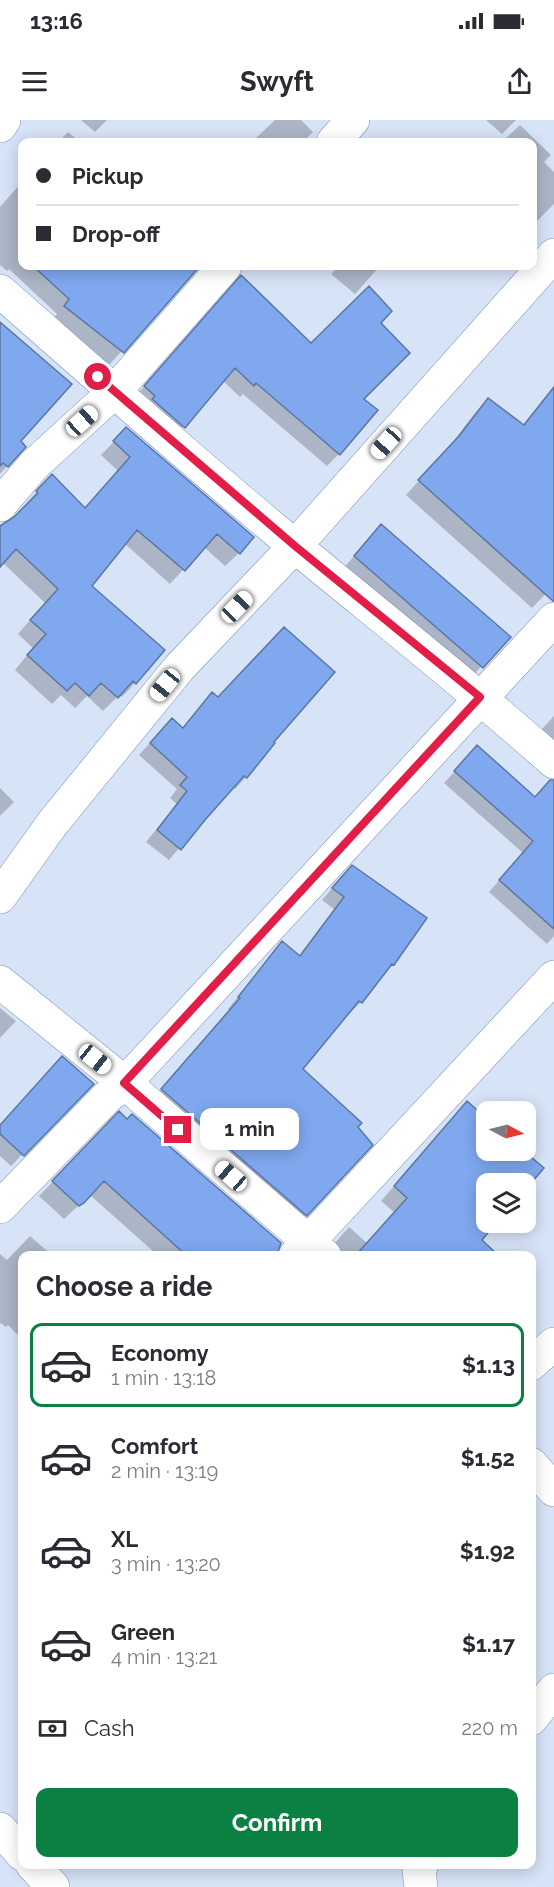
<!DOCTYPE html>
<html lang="en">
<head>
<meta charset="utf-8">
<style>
  :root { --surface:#fff; --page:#f2f2f3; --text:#2b2b33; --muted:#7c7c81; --line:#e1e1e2; --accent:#0b8043 }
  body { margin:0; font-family:Raleway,sans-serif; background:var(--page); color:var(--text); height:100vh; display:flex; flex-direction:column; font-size:22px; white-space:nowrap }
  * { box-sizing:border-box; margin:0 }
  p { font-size:20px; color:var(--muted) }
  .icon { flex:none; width:33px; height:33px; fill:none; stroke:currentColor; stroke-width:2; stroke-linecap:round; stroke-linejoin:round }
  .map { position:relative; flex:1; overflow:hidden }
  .drawer { position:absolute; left:18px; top:1131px; width:518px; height:618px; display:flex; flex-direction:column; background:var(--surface); border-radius:12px; box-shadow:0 3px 15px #0003 }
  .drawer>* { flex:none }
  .top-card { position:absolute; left:18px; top:18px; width:519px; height:132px; border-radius:12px; box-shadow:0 3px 15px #0003; display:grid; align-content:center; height:132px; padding:0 18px; background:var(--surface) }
  .needle { width:39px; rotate:97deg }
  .buttons { position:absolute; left:476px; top:981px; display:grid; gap:12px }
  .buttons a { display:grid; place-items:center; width:60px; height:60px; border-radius:12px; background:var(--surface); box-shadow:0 3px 15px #0003; font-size:30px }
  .end { position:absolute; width:27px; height:27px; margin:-14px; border:8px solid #e11d48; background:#fff; box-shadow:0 0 0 3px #fff }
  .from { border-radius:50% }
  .bubble { position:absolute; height:42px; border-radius:12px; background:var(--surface); box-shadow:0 3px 15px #0003; font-size:20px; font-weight:700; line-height:42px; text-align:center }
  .car { position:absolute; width:18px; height:36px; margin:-18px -9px; border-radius:8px; box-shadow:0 0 4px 2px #0007; background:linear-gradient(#fff 24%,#345 0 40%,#fff 0 76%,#345 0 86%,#fff 0) }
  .top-card b { display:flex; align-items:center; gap:21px; height:57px; font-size:22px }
  .top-card b+b { border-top:2px solid var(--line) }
  .top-card i { width:15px; height:15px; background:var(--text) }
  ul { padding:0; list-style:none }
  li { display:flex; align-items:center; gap:18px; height:84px; margin:0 12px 9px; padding:0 6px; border:3px solid transparent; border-radius:12px }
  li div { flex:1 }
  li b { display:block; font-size:22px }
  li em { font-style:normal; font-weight:700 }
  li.selected { border-color:var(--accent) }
  li>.icon { width:54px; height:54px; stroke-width:1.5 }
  h2 { padding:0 18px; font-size:27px; line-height:72px }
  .pay { display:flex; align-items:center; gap:15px; height:66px; padding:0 18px; font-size:22px }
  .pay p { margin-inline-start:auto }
  .primary-button { display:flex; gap:12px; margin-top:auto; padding:12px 18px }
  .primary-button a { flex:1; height:69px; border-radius:12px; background:var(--accent); color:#fff; font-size:24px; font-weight:700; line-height:69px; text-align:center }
  .status { display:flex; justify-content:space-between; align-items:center; height:42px; padding:0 30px; background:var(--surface); direction:ltr }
  .status svg { height:16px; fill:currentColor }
  header { display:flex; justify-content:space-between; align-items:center; height:78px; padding:0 18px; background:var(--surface); font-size:27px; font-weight:700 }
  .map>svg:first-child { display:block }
  .shadow { fill:#0003 }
  .building { fill:#7fa8ef; stroke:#5c76a2; stroke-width:1.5 }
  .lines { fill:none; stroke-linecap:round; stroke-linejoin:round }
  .minor-casing { stroke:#758fbd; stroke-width:34 }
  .minor { stroke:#fff; stroke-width:33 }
  .route { stroke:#e11d48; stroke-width:8 }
</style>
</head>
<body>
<div class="status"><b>13:16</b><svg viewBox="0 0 49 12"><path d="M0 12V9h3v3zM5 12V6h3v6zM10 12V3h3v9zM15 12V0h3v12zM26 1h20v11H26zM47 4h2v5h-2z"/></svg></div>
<header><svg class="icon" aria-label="menu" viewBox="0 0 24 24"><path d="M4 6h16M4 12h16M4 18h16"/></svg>Swyft<svg class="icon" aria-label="share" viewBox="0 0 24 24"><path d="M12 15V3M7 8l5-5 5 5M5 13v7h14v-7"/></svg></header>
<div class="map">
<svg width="554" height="1767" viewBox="0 0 554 1767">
  <rect width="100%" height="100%" fill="#d7e3f7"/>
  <path class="shadow" d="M81,0H107L95,12Z
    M275,0H301L313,12L303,22H252Z
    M486,0H516L502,14Z
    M520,5L551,35L544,42L554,52V84L532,106V22H502Z
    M68,12L80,22H58Z
    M22,62V146H199L109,245L52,200L57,194L9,149L7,151L0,145V87Z
    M339,146H380L355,174L331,154Z
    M228,170L311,225L379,203L362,279L339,334L327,346L243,274L240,277L223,261L171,320L133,279Z
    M0,204L19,322L24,327L0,354Z
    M554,266V465L532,488L406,375L446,331L475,293L488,280L522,306Z
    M126,309L239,433L225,446L204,427L170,464L124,423L90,466L135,563L122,577L119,575L103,591L87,576L75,588L61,575L52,584L15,550L33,528L18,514L45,483L2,442L0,444V405L10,402L39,369L84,389L118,351L101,335Z
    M381,406L509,517L466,563L340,452Z
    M212,574L272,622L246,657L235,669L232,667L169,740L146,722L177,684L170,678L177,669L139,635L161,611L182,609Z
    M554,596V638L533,619Z
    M466,639L534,678L554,662V816L547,824L489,772L523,733L444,663Z
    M0,668L14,682L0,696Z
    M341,758L393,844L361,882L350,893L348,892L301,950L306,1095L295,1106L151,981L230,890L228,889L282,823L298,837L334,789L322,780Z
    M0,888L16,901L0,918Z
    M91,964L11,1046L0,1036V1006Z
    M467,983L486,1000V1030L541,1049L525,1068V1064H486L480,1120L496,1136H323L349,1107L367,1123L394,1092L381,1081Z
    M119,994L275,1132V1136H149L154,1132L90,1075L64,1099L39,1076Z
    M30,1116L53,1136H22V1219L8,1205L6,1207L0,1203V1134L7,1140Z"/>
  <path class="building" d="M33,146H200L124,233L64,186L69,179Z
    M241,155L311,223L369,166L392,191L381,203L410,233L364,279L378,290L340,335L256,263L254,266L235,248L185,308L152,279L155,276L144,266Z
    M0,202L72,264L21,321L26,327L8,347L3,343L0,346Z
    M554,267V481H553L418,360L459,316L488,278L524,305Z
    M126,307L254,417L240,434L217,414L185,451L137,410L92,466L165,530L136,564L133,561L118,578L101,563L89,576L75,563L67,571L27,535L46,514L30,500L58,469L16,429L0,447V406L14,397L38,373L36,371L52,354L85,388L130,337L113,321Z
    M381,404L511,517L483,548L354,436Z
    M284,507L335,552L274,622L275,623L247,658L244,656L205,700L181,730L157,710L187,671L180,665L187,657L150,623L172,598L183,608L212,572L218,577Z
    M477,625L535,677L550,660H554V809L499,760L533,721L454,651Z
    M352,745L427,798L394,845L392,844L362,883L359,881L303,949L362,1003L358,1007L373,1025L307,1096L161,969L240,878L238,877L282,821L300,836L344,777L332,768Z
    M62,936L94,964L24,1036L0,1014V1005Z
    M467,981L486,998V1030H523L544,1048L525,1070V1064H486V1102H497L482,1120L499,1136H355L407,1078L394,1066Z
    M119,991L127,999L132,994L281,1123L277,1135L187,1136L104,1061L84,1083L79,1086L52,1061Z"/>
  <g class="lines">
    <g class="minor-casing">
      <path id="minor" d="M0,6L4,0
        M333,22L353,0
        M0,171C98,257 195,344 296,427C382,498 470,567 554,642
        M0,385L34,345L114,272L225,146
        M0,777L52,704L179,548L295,426L554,135
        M0,862L125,963L325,1136
        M0,1087L107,977L125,963L554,499
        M295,1136L554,857
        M531,1244L554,1224
        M531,1344L554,1370
        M531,1599L554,1570
        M0,1709L22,1734
        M32,1744L53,1767
        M421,1767L419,1751L422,1744"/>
    </g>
    <use href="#minor" class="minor"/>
  </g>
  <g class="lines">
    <path class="route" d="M98,257L295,426L480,577L124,963L178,1010"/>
  </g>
</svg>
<div class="buttons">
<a><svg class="needle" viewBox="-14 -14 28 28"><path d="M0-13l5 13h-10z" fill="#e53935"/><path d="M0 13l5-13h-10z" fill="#7c7c81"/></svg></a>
<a><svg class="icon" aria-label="layers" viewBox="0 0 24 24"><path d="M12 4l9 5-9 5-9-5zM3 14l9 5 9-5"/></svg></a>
</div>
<i class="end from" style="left:98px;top:257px"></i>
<i class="end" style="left:178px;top:1010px"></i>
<div class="bubble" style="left:200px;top:988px;width:99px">1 min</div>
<i class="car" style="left:82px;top:301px;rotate:48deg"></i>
<i class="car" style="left:386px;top:323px;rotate:222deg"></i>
<i class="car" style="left:237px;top:487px;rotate:44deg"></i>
<i class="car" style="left:165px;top:565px;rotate:219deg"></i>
<i class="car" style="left:95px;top:939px;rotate:129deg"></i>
<i class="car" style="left:231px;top:1056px;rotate:311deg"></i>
<div class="top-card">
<b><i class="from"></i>Pickup</b>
<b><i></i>Drop-off</b>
</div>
<section class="drawer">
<h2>Choose a ride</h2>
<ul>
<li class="selected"><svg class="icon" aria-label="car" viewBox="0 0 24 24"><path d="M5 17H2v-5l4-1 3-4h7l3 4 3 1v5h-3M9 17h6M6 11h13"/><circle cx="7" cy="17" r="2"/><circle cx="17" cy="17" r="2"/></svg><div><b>Economy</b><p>1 min · 13:18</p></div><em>$1.13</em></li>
<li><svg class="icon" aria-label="car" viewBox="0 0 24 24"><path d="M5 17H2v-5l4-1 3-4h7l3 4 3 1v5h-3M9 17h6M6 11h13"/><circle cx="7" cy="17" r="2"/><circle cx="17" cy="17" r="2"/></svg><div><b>Comfort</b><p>2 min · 13:19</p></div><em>$1.52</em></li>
<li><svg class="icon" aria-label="car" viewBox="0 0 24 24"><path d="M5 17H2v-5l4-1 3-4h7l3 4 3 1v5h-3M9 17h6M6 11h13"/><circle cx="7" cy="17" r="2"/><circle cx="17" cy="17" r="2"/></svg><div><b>XL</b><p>3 min · 13:20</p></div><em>$1.92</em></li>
<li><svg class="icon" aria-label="car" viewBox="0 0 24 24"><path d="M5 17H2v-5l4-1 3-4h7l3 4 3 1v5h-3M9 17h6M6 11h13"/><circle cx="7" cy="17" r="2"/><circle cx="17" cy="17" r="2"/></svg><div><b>Green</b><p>4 min · 13:21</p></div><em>$1.17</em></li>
</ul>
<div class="pay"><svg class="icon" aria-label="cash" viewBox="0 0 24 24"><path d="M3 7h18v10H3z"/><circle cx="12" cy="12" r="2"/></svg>Cash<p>220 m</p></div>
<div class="primary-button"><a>Confirm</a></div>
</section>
</div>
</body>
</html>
